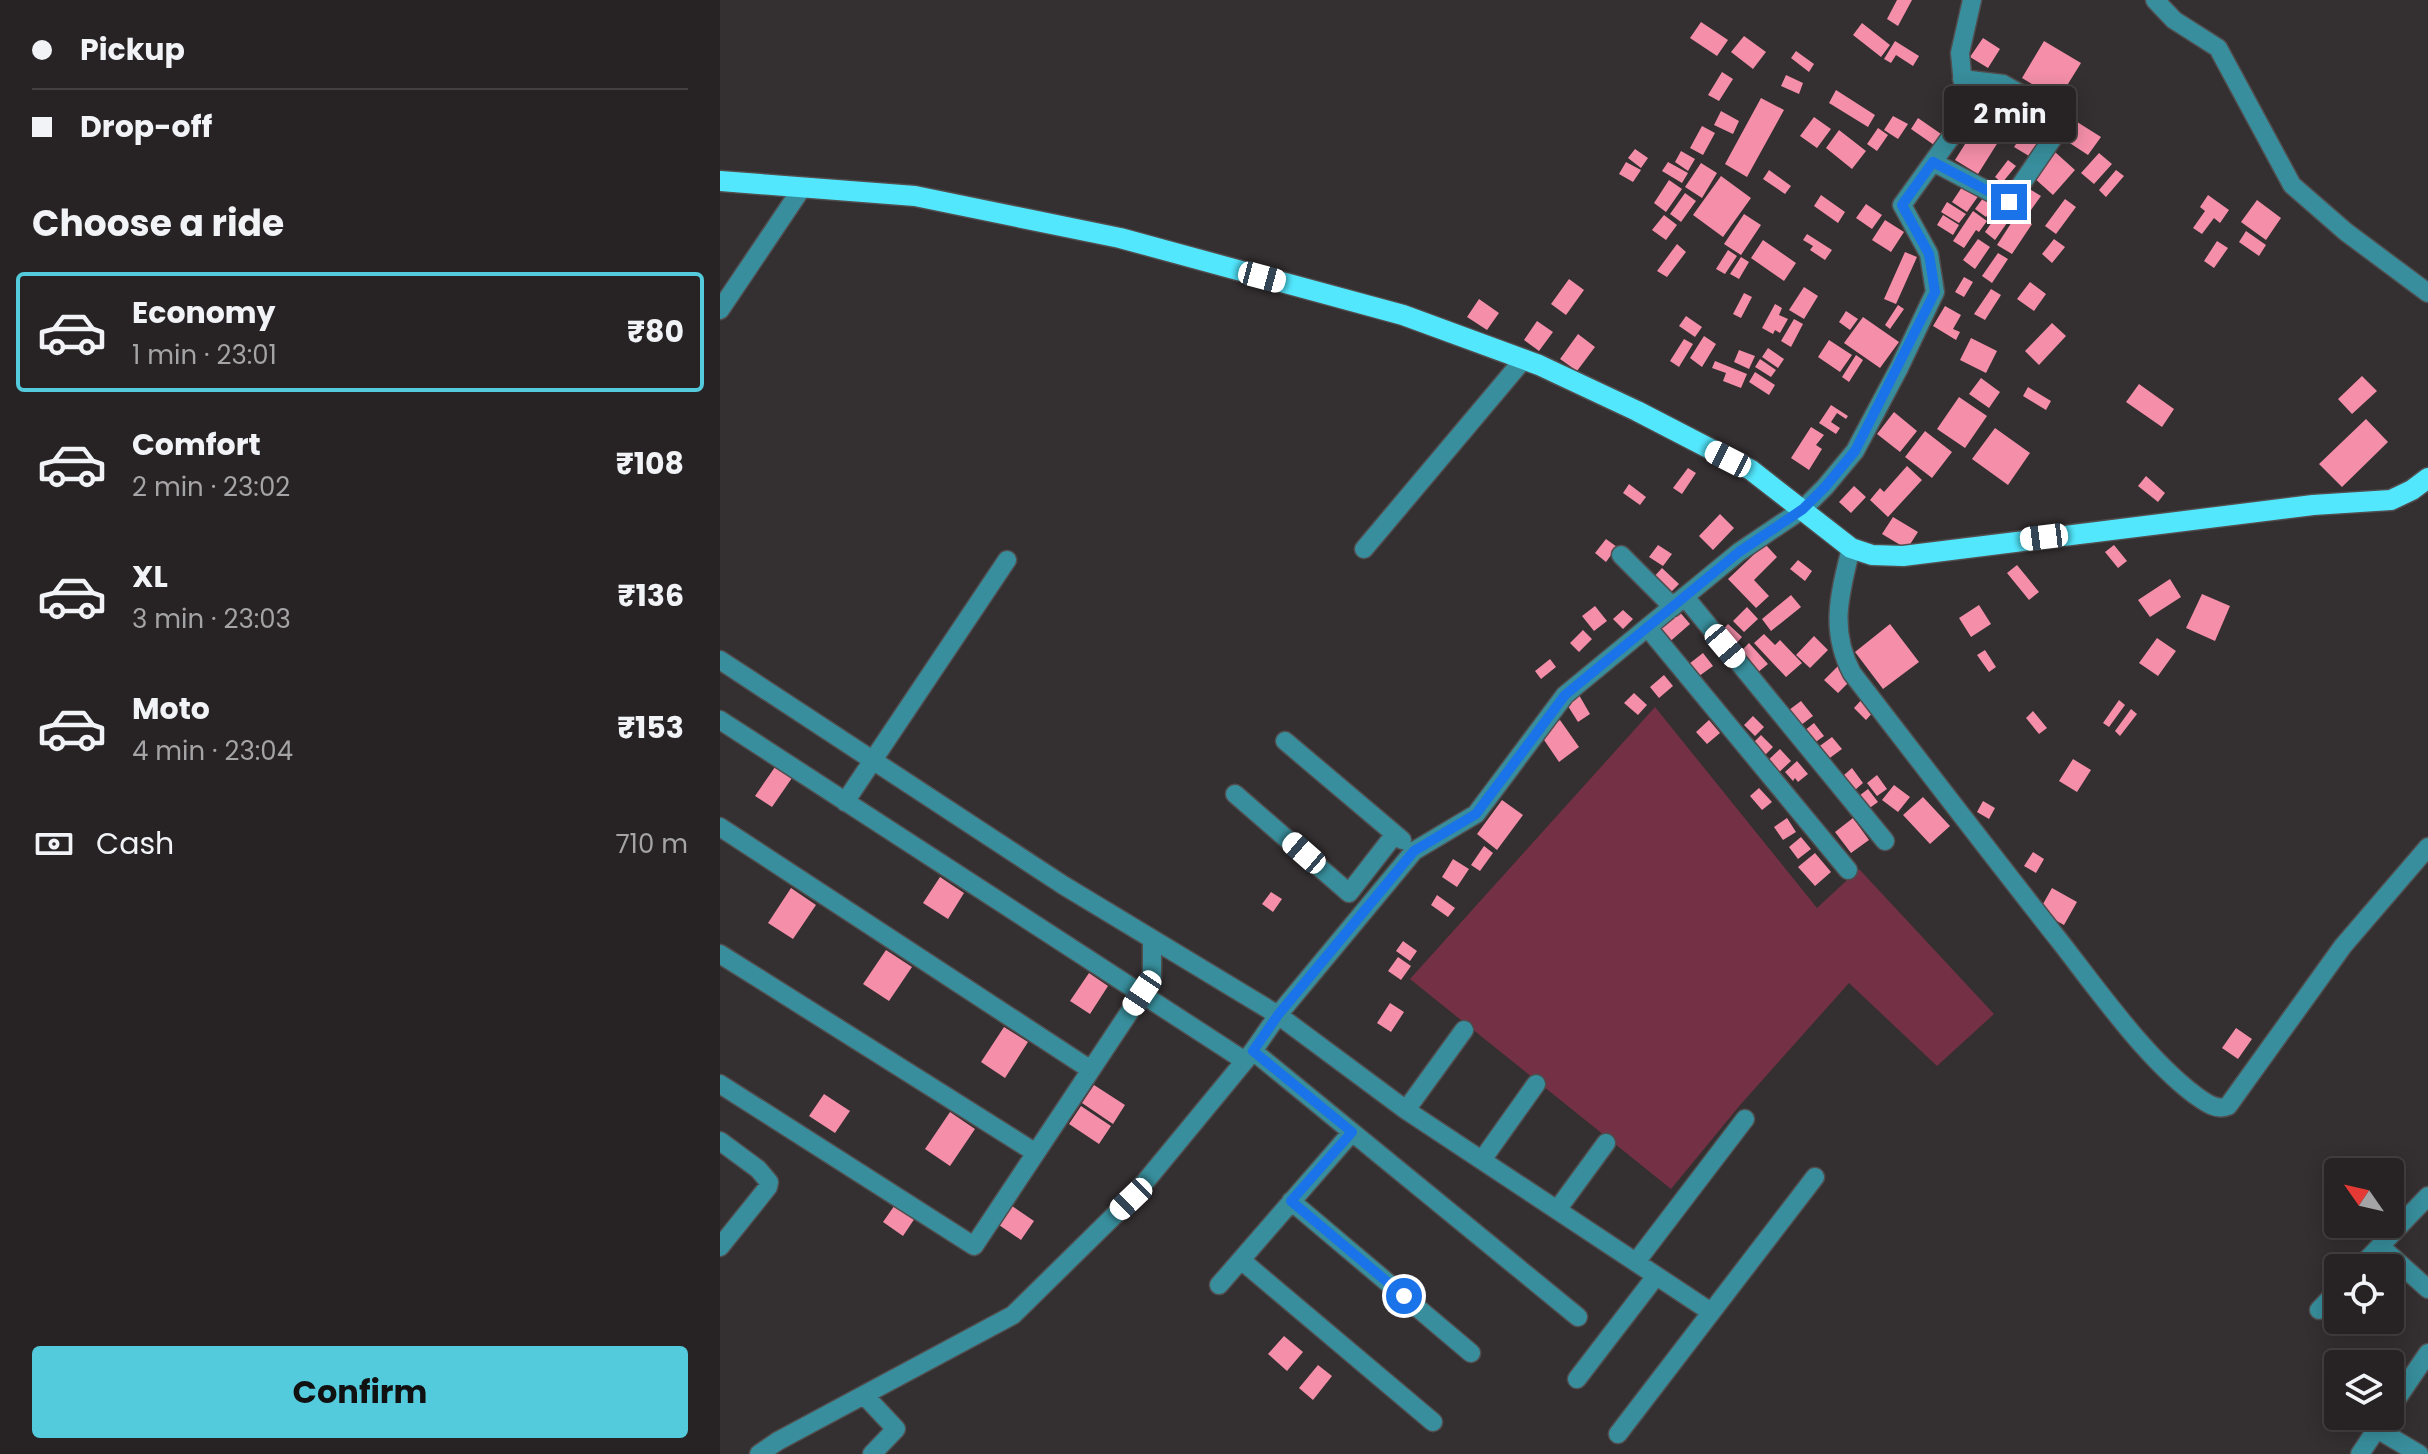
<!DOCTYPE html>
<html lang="en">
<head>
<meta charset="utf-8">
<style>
  :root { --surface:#272324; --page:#2f2b2c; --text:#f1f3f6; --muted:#a4a4a6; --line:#434041; --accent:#54cadd }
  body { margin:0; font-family:Poppins,sans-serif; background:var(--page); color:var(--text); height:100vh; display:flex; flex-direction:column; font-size:30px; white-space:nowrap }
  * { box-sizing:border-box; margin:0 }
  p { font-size:26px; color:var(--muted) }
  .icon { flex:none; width:44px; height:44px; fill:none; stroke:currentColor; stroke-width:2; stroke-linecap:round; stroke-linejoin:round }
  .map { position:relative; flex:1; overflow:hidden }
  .panel { display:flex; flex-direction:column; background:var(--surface); width:720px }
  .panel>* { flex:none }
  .top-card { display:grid; align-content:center; height:176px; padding:0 32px; background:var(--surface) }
  .needle { width:52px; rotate:304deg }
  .tools { position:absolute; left:1604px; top:1158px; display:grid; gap:16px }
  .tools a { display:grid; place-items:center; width:80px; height:80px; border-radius:8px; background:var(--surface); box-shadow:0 4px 20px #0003,0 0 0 2px var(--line); font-size:40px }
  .end { position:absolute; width:36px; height:36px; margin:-18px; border:10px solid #1a73e8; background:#fff; box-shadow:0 0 0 4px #fff }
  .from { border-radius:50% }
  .bubble { position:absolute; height:56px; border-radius:8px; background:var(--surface); box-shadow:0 4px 20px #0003,0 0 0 2px var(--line); font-size:26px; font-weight:700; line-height:56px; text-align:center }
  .car { position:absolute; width:24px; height:48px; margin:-24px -12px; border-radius:10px; box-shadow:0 0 6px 2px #0007; background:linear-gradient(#fff 24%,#345 0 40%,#fff 0 76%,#345 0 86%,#fff 0) }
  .top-card b { display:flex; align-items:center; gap:28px; height:76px; font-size:30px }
  .top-card b+b { border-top:2px solid var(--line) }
  .top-card i { width:20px; height:20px; background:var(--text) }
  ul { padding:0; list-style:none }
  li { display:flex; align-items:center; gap:24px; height:120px; margin:0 16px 12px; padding:0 16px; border:4px solid transparent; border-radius:8px }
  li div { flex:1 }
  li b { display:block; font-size:30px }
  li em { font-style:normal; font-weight:700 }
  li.active { border-color:var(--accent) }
  li>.icon { width:72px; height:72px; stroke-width:1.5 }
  h2 { padding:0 32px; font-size:36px; line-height:96px }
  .pay { display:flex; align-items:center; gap:20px; height:88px; padding:0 32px; font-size:30px }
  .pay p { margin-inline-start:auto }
  .primary-button { display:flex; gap:16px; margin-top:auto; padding:16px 32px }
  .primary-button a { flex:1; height:92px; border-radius:8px; background:var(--accent); color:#111; font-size:32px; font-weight:700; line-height:92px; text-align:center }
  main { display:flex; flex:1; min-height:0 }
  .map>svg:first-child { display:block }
  .green { fill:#743145 }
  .building { fill:#f48ea9 }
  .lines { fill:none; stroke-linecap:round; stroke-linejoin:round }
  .minor-casing { stroke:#514c4d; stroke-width:21 }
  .major-casing { stroke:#514c4d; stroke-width:23 }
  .minor { stroke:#388e9c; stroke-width:18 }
  .major { stroke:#53e7fd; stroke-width:20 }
  .route { stroke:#1a73e8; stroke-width:10 }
</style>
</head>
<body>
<main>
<section class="panel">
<div class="top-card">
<b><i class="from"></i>Pickup</b>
<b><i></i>Drop-off</b>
</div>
<h2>Choose a ride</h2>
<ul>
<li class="active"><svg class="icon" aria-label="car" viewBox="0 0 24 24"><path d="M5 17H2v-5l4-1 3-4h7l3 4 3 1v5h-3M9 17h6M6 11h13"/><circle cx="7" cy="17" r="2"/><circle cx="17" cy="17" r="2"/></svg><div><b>Economy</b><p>1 min · 23:01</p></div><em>₹80</em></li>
<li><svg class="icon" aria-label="car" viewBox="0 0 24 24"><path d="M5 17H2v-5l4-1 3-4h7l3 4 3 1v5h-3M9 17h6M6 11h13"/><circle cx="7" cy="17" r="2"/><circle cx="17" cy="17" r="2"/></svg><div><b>Comfort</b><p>2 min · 23:02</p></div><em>₹108</em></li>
<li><svg class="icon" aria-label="car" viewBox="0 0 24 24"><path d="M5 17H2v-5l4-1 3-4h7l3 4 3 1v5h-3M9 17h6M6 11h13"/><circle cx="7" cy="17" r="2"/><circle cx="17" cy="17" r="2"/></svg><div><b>XL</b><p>3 min · 23:03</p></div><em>₹136</em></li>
<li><svg class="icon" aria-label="car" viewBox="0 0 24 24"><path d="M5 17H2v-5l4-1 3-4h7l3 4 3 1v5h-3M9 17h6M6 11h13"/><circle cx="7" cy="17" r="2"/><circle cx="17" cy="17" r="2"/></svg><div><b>Moto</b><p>4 min · 23:04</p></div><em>₹153</em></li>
</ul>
<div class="pay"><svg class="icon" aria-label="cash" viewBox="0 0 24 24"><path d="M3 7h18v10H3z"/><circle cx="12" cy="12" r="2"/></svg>Cash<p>710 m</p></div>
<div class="primary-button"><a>Confirm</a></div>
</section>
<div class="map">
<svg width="1708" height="1454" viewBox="0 0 1708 1454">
  <rect width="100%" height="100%" fill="#342f30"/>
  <path class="green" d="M935,707L1097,908L1139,869L1274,1014L1217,1066L1129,983L1021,1104L951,1189L690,979Z"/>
  <path class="building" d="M1177,0H1192L1178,26L1167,19Z
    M981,22L1008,40L997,56L970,38Z
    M1142,23L1170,45L1161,57L1133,35Z
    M1024,36L1046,52L1033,69L1011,52Z
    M1263,38L1280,49L1268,68L1250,57Z
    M1175,41L1199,56L1193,66L1176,55L1171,63L1164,59Z
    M1324,41L1361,63L1338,100L1302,78Z
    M1076,51L1094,64L1089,72L1071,58Z
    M1002,72L1013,79L999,101L988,95Z
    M1066,75L1083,83L1079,94L1061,86Z
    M1116,90L1155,115L1148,127L1109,103Z
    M1041,98L1064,110L1027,177L1005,164Z
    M1001,111L1019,121L1013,134L994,125Z
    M1173,116L1188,124L1178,139L1164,130Z
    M1094,117L1111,129L1097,148L1080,136Z
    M1198,118L1224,136L1217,147L1191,129Z
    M1354,120L1381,137L1368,155L1342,138Z
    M1294,122L1303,127L1294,142L1285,137Z
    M1257,125L1280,139L1258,174L1235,160Z
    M982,126L995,133L983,155L970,148Z
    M1158,128L1168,135L1157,151L1147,144Z
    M1119,130L1146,151L1132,169L1106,148Z
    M1305,131L1319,140L1309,156L1294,147Z
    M915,149L928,158L921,168L908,158Z
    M961,151L975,159L968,171L955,162Z
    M1335,152L1355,170L1333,195L1313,177Z
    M1379,153L1392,164L1374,184L1361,173Z
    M1288,160L1296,166L1282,183L1275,177Z
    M906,162L921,170L913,182L899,174Z
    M948,162L968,173L962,183L942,171Z
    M981,163L997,173L982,198L965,187Z
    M1049,170L1071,186L1065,194L1043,179Z
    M1396,170L1404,176L1386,197L1379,190Z
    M1001,176L1031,198L1003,237L973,215Z
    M949,180L962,189L946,212L934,203Z
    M1244,184L1259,195L1247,212L1232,202Z
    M1306,187L1321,196L1306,217L1292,208Z
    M965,193L976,201L961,222L950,214Z
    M1266,194L1280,204L1271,217L1268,214L1266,217L1255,209Z
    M1101,195L1125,212L1118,223L1094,206Z
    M1488,195L1509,210L1500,223L1494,218L1482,234L1473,228L1485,211L1480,207Z
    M1345,199L1356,207L1336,234L1325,226Z
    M1537,200L1561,218L1546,240L1521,222Z
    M1227,202L1246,214L1239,223L1221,212Z
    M1146,204L1162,215L1152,229L1136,218Z
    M1281,209L1292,216L1275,240L1265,232Z
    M1253,211L1267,221L1259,232L1256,230L1244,248L1233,241Z
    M1024,214L1041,225L1021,255L1004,244Z
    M1297,214L1312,224L1292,254L1277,245Z
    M944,215L957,225L946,240L932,230Z
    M1223,215L1239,225L1233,235L1217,225Z
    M1165,220L1184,232L1171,252L1152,240Z
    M1526,231L1546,245L1539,256L1519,242Z
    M1087,234L1112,250L1105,260L1090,250L1093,246L1083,240Z
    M1258,239L1270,247L1255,269L1243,260Z
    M1334,239L1345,247L1332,263L1322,254Z
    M1043,240L1076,263L1064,281L1031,258Z
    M1497,241L1508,248L1494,268L1484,261Z
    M957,244L966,252L947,277L937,271Z
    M1008,250L1017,256L1005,274L996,269Z
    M1185,252L1197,257L1176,304L1164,299Z
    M1278,253L1288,259L1272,283L1262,276Z
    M1021,257L1029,262L1019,279L1010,274Z
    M1244,277L1253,282L1244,297L1235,292Z
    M849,279L864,290L846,315L831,304Z
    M1310,282L1326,294L1314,311L1297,299Z
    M1084,287L1098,296L1084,319L1069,310Z
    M1271,289L1281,295L1265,320L1254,314Z
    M1024,293L1032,297L1021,318L1013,314Z
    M759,299L779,313L767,330L747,317Z
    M1055,304L1062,308L1059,315L1068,319L1060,333L1055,330L1053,334L1042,328Z
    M1178,305L1184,309L1170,329L1165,325Z
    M1225,306L1241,315L1233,329L1240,332L1236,340L1213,326Z
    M1126,311L1138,319L1130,330L1119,322Z
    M966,316L982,327L975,337L959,326Z
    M1143,317L1179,342L1160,368L1124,343Z
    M1074,319L1083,324L1071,347L1061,341Z
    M817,321L833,332L819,351L804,340Z
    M1332,323L1346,336L1319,365L1305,351Z
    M858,334L875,347L857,371L840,359Z
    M984,336L996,344L982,367L970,358Z
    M1251,338L1277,351L1266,373L1240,360Z
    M964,339L973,344L959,367L950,361Z
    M1109,340L1132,355L1120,372L1098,357Z
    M1048,348L1064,359L1058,368L1042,357Z
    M1019,350L1035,356L1029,369L1014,362Z
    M1136,355L1143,360L1129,382L1122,377Z
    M1040,359L1056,370L1051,377L1035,367Z
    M995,361L1027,374L1021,388L1003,381L1006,373L992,368Z
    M1035,372L1055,385L1049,395L1029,382Z
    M1642,376L1657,391L1632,414L1618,399Z
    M1261,378L1280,392L1269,408L1249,394Z
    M1419,384L1454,409L1442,427L1406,402Z
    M1308,387L1331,401L1326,410L1303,396Z
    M1239,397L1267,416L1245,448L1217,429Z
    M1111,405L1128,416L1126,419L1117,413L1111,422L1120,428L1116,434L1099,423Z
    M1174,412L1197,431L1180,452L1157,434Z
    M1646,419L1668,442L1622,487L1599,464Z
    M1091,427L1104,435L1096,445L1102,449L1089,470L1071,458Z
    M1275,428L1310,453L1288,485L1252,459Z
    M1205,431L1232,452L1212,478L1185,457Z
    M1187,466L1202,480L1168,517L1150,500L1160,488L1164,492Z
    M968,468L976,473L962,494L953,488Z
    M1426,476L1445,493L1438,502L1418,486Z
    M909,484L926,497L920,505L903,493Z
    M1134,486L1146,497L1131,513L1119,502Z
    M1000,514L1014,528L993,550L979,536Z
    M1173,517L1198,532L1187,549L1162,534Z
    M886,539L897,547L886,562L875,553Z
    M1045,544L1057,557L1034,580L1049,596L1036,608L1008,579Z
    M938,545L952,554L943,566L929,557Z
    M1394,545L1407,561L1398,568L1385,552Z
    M1078,560L1092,571L1085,581L1070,569Z
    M1297,565L1319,592L1309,600L1287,573Z
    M942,568L959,584L948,595L932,579Z
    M1450,579L1461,597L1430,617L1418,600Z
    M1482,594L1510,606L1495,641L1466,628Z
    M1071,595L1081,607L1051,631L1042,619Z
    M1259,605L1271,624L1251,637L1239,618Z
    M875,606L887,621L874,631L862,616Z
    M1027,607L1038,619L1024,632L1013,621Z
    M903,610L913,619L903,629L893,619Z
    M958,610L970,624L946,645L934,631Z
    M1008,624L1022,637L1013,647L999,634Z
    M1170,624L1199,662L1163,689L1135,652Z
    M863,630L872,639L859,652L850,643Z
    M1044,634L1055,645L1060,640L1082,663L1066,677L1034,643Z
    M1094,636L1108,650L1090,668L1076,655Z
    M1437,638L1456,651L1438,676L1419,663Z
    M1029,643L1048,664L1037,673L1019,653Z
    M1265,650L1276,667L1269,672L1257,655Z
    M983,653L993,666L975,679L965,667Z
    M830,659L836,667L821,679L815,671Z
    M1118,666L1132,679L1118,693L1104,680Z
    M944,675L953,686L939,698L930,687Z
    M914,693L927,705L918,715L904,703Z
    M859,695L870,714L858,722L846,703Z
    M1144,697L1156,709L1146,720L1134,708Z
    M1399,700L1405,705L1389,727L1383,723Z
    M1081,701L1093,716L1077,728L1065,713Z
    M1411,709L1417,714L1400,736L1395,731Z
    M1313,711L1327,728L1319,734L1306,718Z
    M1033,716L1044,727L1035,736L1024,725Z
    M840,720L859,747L839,762L820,734Z
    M989,720L1000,733L987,744L976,732Z
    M1094,723L1104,736L1093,744L1084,731Z
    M1041,735L1053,747L1041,759L1029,747Z
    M1112,737L1122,749L1107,760L1097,748Z
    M1060,749L1071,761L1056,775L1045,763Z
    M1353,759L1371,770L1357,792L1339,781Z
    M1077,761L1088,774L1078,782L1075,778L1073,781L1065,772Z
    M55,767L72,778L52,807L35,796Z
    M1132,768L1143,783L1135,790L1124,775Z
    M1157,775L1167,789L1157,796L1147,783Z
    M1174,785L1190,797L1178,812L1162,800Z
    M1039,788L1052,802L1042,810L1030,796Z
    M1148,789L1158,802L1144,812L1135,799Z
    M1203,797L1230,826L1210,844L1183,815Z
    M782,800L803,815L777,850L757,834Z
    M1263,801L1275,808L1269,819L1257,812Z
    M1067,818L1076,832L1063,840L1054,827Z
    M1133,818L1149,840L1131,853L1115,832Z
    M1081,837L1091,849L1078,859L1069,847Z
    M764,846L773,853L760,871L751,865Z
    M1313,852L1324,859L1316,873L1304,866Z
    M1095,853L1111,872L1095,886L1078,867Z
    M733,859L749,869L737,887L722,877Z
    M220,877L244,893L228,919L203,903Z
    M71,888L96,905L73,939L48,923Z
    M1332,888L1357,902L1344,925L1319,911Z
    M551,892L562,899L553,912L542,904Z
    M717,895L735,908L728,917L711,905Z
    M683,941L697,951L690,961L676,951Z
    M166,950L192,967L169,1001L143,984Z
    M678,957L691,966L681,980L668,971Z
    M369,973L388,986L370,1014L350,1001Z
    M670,1003L684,1012L671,1032L657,1023Z
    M284,1027L308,1042L285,1078L261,1062Z
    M1516,1028L1532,1039L1518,1059L1502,1048Z
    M374,1085L405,1105L393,1124L362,1103Z
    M104,1094L130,1111L115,1133L89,1116Z
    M361,1106L391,1126L379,1144L349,1124Z
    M230,1112L255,1129L230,1166L205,1149Z
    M177,1202L197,1215L183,1236L163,1222Z
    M292,1206L314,1221L301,1240L279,1225Z
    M564,1336L583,1352L567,1371L548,1354Z
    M598,1365L612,1376L593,1400L579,1388Z"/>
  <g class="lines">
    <g class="minor-casing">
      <path id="minor" d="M1435,0L1454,20L1498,48L1572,185L1626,232L1708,293
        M1213,162L1289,202L1346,119L1283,84L1242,79
        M0,310L82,188
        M1131,548C1120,593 1109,630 1132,673C1202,764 1271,854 1342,944C1380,993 1426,1058 1475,1095C1485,1102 1496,1111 1508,1106L1623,946L1708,847
        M644,549L803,360
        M901,555L953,607
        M965,597L1165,841
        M928,628L1128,870
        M0,660L343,885L558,1015L686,1110L991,1312
        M0,720L525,1061
        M565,741L682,840
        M515,794L629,893L675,834
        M125,802L287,560
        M0,827L371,1070
        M0,954L316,1153
        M533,1051L858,1317
        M0,1084L254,1246L432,978V939
        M686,1110L744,1030
        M0,1141L38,1169L49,1182L48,1187L0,1247
        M762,1160L816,1084
        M571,1201L751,1353
        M837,1210L886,1143
        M1660,1246L1708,1289
        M521,1260L713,1422
        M916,1262L1025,1119
        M1639,1268L1708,1196
        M499,1285L632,1132
        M1599,1310L1618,1290
        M857,1379L936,1276
        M144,1395L176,1429L152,1454
        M1670,1409L1708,1353
        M1657,1429L1699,1454
        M898,1434L1095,1177
        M39,1454L58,1441L293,1315L411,1199L533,1051L558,1015L694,851L756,814L845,695L1019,552L1083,509L1105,487L1135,451L1179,368L1215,292L1209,254L1182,205L1246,116L1240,53L1252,0
        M1640,1454L1664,1418"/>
    </g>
    <g class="major-casing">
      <path id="major" d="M0,181L195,196L400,238L683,315L819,365L917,411L1031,470L1131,548L1152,555L1183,556L1593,505L1671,500L1692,490L1708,478"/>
    </g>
    <use href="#minor" class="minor"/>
    <use href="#major" class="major"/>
  </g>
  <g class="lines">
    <path class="route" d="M684,1296L571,1201L632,1132L533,1051L558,1015L694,851L756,814L845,695L1019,552L1083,509L1105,487L1135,451L1215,292L1209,254L1182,205L1213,162L1289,202"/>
  </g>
</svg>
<div class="tools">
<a><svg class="needle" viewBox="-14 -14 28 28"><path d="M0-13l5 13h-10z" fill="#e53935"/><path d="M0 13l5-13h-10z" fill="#a4a4a6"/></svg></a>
<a><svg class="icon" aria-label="locate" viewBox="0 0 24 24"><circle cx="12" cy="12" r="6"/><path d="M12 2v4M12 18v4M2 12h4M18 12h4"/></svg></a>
<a><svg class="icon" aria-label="layers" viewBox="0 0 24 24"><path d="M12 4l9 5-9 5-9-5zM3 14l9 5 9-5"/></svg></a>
</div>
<i class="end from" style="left:684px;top:1296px"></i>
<i class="end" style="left:1289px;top:202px"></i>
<div class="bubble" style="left:1224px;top:86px;width:132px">2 min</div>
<i class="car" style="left:542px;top:277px;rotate:105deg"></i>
<i class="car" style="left:1008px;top:459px;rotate:297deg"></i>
<i class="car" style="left:1324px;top:537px;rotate:263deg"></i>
<i class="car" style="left:1005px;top:646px;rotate:140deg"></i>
<i class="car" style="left:584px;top:853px;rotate:311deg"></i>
<i class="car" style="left:422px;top:993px;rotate:214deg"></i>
<i class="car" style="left:411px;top:1199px;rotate:226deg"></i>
</div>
</main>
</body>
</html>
